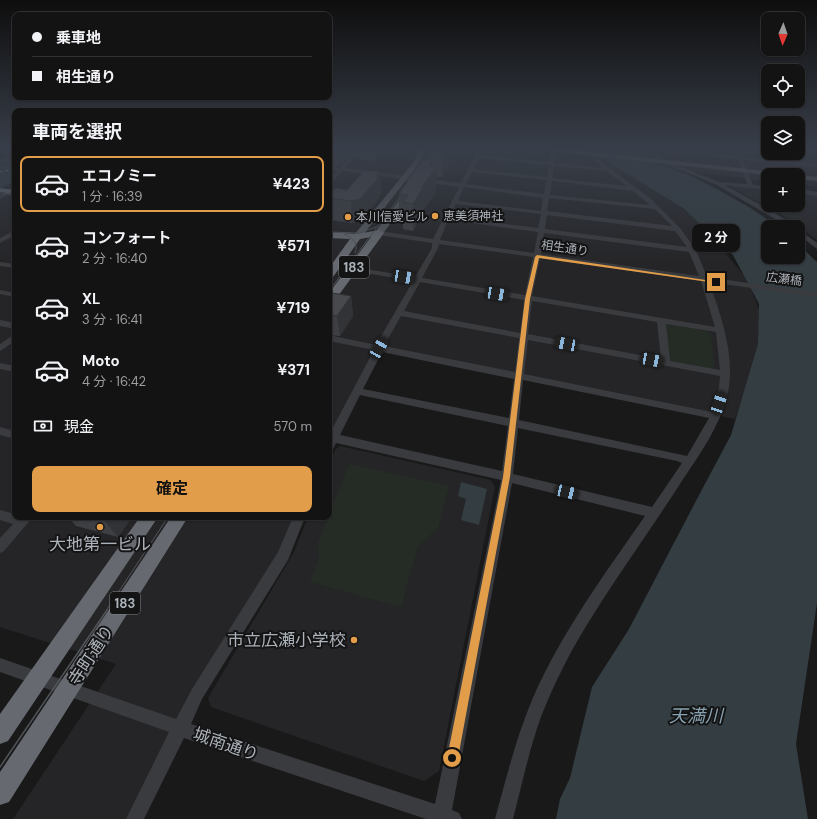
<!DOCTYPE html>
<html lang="ja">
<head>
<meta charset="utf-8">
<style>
  :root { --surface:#131314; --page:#1c1c1d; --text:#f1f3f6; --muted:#9d9ea0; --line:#323234; --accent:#e19d4a }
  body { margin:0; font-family:"DM Sans","Noto Sans JP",sans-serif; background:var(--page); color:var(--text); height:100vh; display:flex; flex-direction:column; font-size:15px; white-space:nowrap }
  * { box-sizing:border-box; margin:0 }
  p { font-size:13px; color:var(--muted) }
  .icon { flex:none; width:22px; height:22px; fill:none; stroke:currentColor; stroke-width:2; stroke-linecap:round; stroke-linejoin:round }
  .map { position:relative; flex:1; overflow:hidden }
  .side { position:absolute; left:12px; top:108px; width:320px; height:412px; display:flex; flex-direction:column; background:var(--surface); border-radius:8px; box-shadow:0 1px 3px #0004,0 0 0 1px var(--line) }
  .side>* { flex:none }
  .guide { position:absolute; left:12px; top:12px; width:320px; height:88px; border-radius:8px; box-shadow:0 1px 3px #0004,0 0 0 1px var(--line); display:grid; align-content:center; height:88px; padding:0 20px; background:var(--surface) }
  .needle { width:26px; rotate:182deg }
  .fabs { position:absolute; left:761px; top:12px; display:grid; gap:8px }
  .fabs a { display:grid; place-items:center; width:44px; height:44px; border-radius:8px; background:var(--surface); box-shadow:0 1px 3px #0004,0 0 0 1px var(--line); font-size:20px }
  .end { position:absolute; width:18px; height:18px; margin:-9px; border:5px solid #e19d4a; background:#111; box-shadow:0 0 0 2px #111 }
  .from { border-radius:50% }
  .bubble { position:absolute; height:28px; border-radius:8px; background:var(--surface); box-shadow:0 1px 3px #0004,0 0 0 1px var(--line); font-size:13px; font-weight:700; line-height:28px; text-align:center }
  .car { position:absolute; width:12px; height:24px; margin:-12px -6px; border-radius:5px; box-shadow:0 0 3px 1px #0007; background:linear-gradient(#222 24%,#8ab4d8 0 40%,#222 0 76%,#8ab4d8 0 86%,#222 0) }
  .guide b { display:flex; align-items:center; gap:14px; height:38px; font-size:15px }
  .guide b+b { border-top:1px solid var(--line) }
  .guide i { width:10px; height:10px; background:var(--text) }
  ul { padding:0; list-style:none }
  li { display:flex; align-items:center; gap:12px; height:56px; margin:0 8px 6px; padding:0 12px; border:2px solid transparent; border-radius:8px }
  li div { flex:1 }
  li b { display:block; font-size:15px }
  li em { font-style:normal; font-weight:700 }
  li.on { border-color:var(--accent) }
  li>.icon { width:36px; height:36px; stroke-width:1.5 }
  h2 { padding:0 20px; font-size:18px; line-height:48px }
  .pay { display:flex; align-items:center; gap:10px; height:44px; padding:0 20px; font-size:15px }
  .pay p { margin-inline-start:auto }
  .action { display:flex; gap:8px; margin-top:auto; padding:8px 20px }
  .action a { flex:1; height:46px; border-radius:8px; background:var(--accent); color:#111; font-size:16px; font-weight:700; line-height:46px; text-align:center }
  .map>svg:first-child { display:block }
  .built { fill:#252527 }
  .green { fill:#252c25 }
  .water { fill:#333d42 }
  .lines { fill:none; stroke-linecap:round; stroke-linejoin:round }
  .ferry { stroke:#87a1b0; stroke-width:1; stroke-dasharray:3 2.5; stroke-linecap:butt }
  .minor { fill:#3a3b3f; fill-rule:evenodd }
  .major { fill:#56595e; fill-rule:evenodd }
  .highway { fill:#666a70; fill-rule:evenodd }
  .tram-far1 { stroke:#515458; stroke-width:1 }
  .tram { stroke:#515458; stroke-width:1.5 }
  .wall { fill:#3e3f42 }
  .shaded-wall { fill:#323336 }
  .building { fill:#48494d; stroke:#323336 }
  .route { fill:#e19d4a }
  .poi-dot { fill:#e19d4a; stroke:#141415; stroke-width:1.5 }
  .labels { text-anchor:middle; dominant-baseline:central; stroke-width:4; stroke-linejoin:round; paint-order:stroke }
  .far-poi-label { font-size:12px; fill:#acb2b9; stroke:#141415; text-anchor:start }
  .far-street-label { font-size:12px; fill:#acb2b9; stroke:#141415 }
  .shield { fill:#141415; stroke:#7e8388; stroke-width:1 }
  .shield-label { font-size:13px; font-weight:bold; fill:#acb2b9 }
  .near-poi-label { font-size:17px; fill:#acb2b9; stroke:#141415 }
  .near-street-label { font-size:17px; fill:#acb2b9; stroke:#141415 }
  .near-water-label { font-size:18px; font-style:italic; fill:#87a1b0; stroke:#141415 }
</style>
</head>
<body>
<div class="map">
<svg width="817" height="819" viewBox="0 0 817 819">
  <rect width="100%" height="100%" fill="#19191a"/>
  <path class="built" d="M329,149H603L612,162L678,204L701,224L747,279L761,314L763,338L735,419L381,349L329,445Z
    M645,149H768V153H798V149H817V187L798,184V175H768V181L674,170L655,163L649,158Z
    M15,183V517H299L132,819H13L116,664L0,627V190Z
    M731,185L768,189V205H798V192L817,195V240L791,220L731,187Z
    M340,446L491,480L495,487L439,771L424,781L211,707L208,698L294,552L308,517H329V465L335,450Z"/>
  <path class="green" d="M505,160L545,164L547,166L545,177L500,172Z
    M667,324L707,331L711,334L714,366L711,369L671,362L668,360L664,326Z
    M349,464L449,486L438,528L418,546L401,607L310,582L319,558L318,543Z"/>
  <path class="water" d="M603,149H644L652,162L689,175L717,189L752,209L778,227H768V257H798V244L817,262V603L796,744L808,819H556L560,799L570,778L592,687L629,629L698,497L731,435L758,344L759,304L733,255L683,208L611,164Z
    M15,159V182L0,189V165Z
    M461,482L487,489L479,525L461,520L466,499L458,496Z"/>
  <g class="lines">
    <path class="ferry" d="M0,172L15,169"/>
    <path class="minor" d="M357,149H362L345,168L461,183L478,149H483L481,155L549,162L551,150L556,149L555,163L602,168L586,149H591L604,164L650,198L680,228L696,250L707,277L817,293V297L709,282C721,315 734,353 729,387C723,423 699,455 680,484C649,532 615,579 585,628C568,656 553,686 541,717C529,750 522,785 513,819H495C506,779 516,738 532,700C561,633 604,575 645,516L512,483L452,810L459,813L462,819H426L184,738L144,819H126L169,732L0,672V658L176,719L192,689L278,552L293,517H305L288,560L202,699L191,724L435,804L501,480L336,443L333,449L329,450V433H330L374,350L329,341V335L376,345L413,281L353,271L349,269L353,267L415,277L432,248V243L379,235L376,233L379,231L433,239L459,187L343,171L329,185V180L337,171L329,170V166L340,168ZM479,158L549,165L547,177L474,169ZM554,166L606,171L627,186L552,178ZM472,172L546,180L544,194L466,184ZM552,181L633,191L650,205L550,195ZM464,187L543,198L541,211L458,201ZM549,198L655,209L672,226L547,211ZM456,204L541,214L538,228L450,217ZM547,215L675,231L687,247L545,229ZM448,220L538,232L534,253L440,240ZM544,233L689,252L699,276L541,254ZM439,244L533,257L525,295L422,278L438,248ZM540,258L701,281L715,327L532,296ZM420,282L524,300L520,333L404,311ZM532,301L657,322L661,359L528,334ZM401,316L519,338L515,372L384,346ZM666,324L716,332L720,370L670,361ZM528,340L720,376L719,387L712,412L524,374ZM382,352L514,379L509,418L363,389ZM523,380L709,418L687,456L519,420ZM360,395L508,426L502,471L340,435ZM518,428L677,461L682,463L652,507L513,474Z
      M651,149L736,156L734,149H739L742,157L817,163V167L743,160L753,185L768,186V190L725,185L775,213L796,227H789L715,184L660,162ZM658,152L738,159L747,184L719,182L664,160Z
      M798,149L817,151V155L798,153Z
      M15,154V158L0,164V160Z
      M15,187V191L0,199V195Z
      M798,189L817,192V196L798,193Z
      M798,229L817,243V249L798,234Z
      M15,230V235L0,243V238Z
      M0,262L15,264V268L0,266Z
      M0,290L15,293V297L0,294Z
      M0,320L15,323V329L0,326Z
      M15,334V341L0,351V344Z
      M0,363L15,366V372L0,369Z
      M0,427L15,431V439L0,435Z
      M0,510L15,514V517H33L4,551L0,553V538L13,524L0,520Z"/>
    <path class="major" d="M420,149H426L418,165L360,239H354V235L413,163Z
      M545,149H565L784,173L787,175H768L548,151Z
      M798,175L817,177V181L798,179Z
      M405,192H411L412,194L382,235H376V231Z"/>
    <path class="highway" d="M0,188L15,190V194L0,192Z
      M379,230L384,233L333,303L329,304V293L371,237L360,239L333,277L329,278V268L350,239L329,238V232L357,234Z
      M140,517H158L8,741L0,744V714Z
      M171,517H188L9,802L0,805V772Z"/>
    <path class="tram-far1" d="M798,149L817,151
      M420,169L430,149
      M0,193L15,195
      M329,232L359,233L376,227
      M344,234C353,238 359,243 355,253
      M329,291L405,190
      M106,611L168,517"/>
    <path class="tram" d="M0,767L107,610"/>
  </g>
  <path class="wall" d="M329,149H355L350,153H345L346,159L339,166L329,165Z
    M355,149H385L375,161L356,158Z
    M430,149H449L448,167L442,177H436V192L423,210V214L413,231L403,229V221L399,220V194L428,159L429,151Z
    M347,190L381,193L379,195V198L362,221L352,223L329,220V195Z
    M351,296L353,316L340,336L329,335V297Z
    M68,517H132L118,537L76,526Z"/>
  <path class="shaded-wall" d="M338,149H345L346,159L339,166Z
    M350,149H355L350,153Z
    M374,149H385L375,161Z
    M445,149H449L448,167L442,177L443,151Z
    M437,151L436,192L423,210V214L413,231V204L421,188L429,166L432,160V173L436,168V152Z
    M380,172L381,193L379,195V198L362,221L352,223L351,201Z
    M351,296L353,316L340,336L337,316Z
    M101,517H132L118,537Z"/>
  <path class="building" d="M430,149H445L443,151H437L436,152L429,151Z
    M424,159L432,160L429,166H437L421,188H423L413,204L403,202L408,195L399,194L409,178Z
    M365,170L380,172L376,176L379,177L360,199L351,201L329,198V195L336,188L347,190Z
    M332,293L351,296L337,316L329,315V297Z"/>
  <linearGradient id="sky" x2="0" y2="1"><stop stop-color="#0e0e0e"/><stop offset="0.56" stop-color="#383e49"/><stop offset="1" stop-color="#383e49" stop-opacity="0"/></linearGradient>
  <rect width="817" height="264" fill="url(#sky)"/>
  <path class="route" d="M537,255L719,282L716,283L539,258L530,299L510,477L458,758L456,762L452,763L449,762L447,758L503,477L525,299L535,257Z"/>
  <g class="poi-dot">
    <circle cx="435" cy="216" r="4"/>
    <circle cx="348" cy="217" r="4"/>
    <circle cx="100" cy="527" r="4"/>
    <circle cx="354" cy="640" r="4"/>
  </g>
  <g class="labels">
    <g class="far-poi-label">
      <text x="443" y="216">恵美須神社</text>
      <text x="356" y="217">本川信愛ビル</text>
    </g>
    <g class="far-street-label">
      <text transform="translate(565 248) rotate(8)">相生通り</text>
      <text transform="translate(784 279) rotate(7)">広瀬橋</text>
    </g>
    <g class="shield">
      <rect x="339" y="256" width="30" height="22" rx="3"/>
      <rect x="110" y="592" width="30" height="22" rx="3"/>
    </g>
    <g class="shield-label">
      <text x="354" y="267">183</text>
      <text x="125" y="603">183</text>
    </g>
    <g class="near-poi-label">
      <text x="100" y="544">大地第一ビル</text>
      <text x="346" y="640" text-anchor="end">市立広瀬小学校</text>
    </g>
    <g class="near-street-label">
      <text transform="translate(91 655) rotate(-57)">寺町通り</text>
      <text transform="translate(226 744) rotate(19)">城南通り</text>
    </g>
    <g class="near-water-label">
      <text x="696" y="716">天満川</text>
    </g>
  </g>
</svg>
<div class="fabs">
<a><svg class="needle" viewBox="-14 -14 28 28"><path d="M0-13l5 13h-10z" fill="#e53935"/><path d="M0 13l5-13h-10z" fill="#9d9ea0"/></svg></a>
<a><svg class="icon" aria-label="locate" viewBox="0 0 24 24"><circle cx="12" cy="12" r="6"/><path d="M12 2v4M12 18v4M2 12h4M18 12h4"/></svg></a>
<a><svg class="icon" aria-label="layers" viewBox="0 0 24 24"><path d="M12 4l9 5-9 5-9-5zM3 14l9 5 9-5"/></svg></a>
<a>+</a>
<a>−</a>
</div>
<i class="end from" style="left:452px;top:758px"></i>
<i class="end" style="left:716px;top:282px"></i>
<div class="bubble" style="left:692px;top:224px;width:48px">2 分</div>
<i class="car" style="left:404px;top:277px;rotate:100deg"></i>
<i class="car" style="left:497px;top:294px;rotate:100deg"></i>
<i class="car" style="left:566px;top:344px;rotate:281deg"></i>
<i class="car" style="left:379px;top:348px;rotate:30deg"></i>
<i class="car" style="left:652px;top:360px;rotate:101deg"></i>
<i class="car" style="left:719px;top:403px;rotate:18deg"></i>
<i class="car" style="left:567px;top:492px;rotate:103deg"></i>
<div class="guide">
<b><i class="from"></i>乗車地</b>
<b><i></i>相生通り</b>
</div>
<section class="side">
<h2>車両を選択</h2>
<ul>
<li class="on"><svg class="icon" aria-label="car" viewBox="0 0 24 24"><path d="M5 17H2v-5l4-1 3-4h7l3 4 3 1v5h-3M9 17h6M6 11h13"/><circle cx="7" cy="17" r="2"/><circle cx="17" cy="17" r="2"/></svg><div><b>エコノミー</b><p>1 分 · 16:39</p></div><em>¥423</em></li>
<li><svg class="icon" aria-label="car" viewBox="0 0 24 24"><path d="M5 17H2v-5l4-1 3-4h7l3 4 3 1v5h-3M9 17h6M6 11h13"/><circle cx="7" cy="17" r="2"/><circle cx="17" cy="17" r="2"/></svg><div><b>コンフォート</b><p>2 分 · 16:40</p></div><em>¥571</em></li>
<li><svg class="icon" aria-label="car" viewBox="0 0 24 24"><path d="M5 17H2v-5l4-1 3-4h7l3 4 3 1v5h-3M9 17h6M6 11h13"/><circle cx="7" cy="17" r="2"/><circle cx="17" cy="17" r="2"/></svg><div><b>XL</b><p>3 分 · 16:41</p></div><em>¥719</em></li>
<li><svg class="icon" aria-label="car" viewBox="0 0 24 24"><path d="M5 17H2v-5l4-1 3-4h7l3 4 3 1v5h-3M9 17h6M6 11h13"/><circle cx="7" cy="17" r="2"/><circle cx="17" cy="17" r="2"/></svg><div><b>Moto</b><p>4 分 · 16:42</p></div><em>¥371</em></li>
</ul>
<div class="pay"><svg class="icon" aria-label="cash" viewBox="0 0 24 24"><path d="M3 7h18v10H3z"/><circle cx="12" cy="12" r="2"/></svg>現金<p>570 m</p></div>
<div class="action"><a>確定</a></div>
</section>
</div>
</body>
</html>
